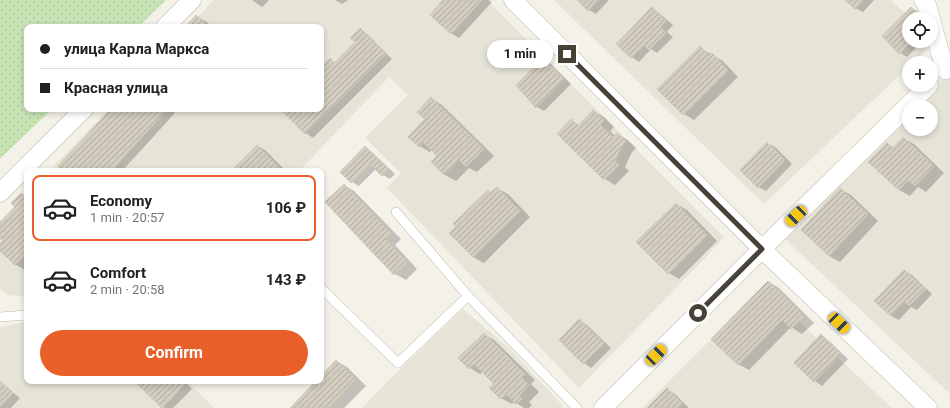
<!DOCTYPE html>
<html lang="en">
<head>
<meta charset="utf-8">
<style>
  :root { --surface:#fff; --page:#f2f2f2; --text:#202124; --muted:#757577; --line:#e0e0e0; --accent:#e85f2a }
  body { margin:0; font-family:Roboto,sans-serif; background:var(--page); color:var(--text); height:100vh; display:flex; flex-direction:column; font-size:15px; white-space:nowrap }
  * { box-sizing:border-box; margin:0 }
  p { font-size:13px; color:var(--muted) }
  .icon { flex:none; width:22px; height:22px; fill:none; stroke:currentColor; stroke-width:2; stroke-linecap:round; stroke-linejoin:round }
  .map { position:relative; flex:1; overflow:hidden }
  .panel { position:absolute; left:24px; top:168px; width:300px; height:216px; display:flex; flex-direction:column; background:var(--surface); border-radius:8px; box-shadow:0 2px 6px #0003 }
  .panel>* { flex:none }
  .guide { position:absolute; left:24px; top:24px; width:300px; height:88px; border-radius:8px; box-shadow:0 2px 6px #0003; display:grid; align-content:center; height:88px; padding:0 16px; background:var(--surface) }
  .controls { position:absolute; left:902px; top:12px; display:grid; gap:8px }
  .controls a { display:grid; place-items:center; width:36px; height:36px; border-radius:50%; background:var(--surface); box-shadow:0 2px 6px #0003; font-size:20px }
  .end { position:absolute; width:18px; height:18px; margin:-9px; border:5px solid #464238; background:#fff; box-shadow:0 0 0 2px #fff }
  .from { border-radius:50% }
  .bubble { position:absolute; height:28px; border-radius:14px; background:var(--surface); box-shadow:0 2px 6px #0003; font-size:13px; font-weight:700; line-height:28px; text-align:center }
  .car { position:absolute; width:12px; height:24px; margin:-12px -6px; border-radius:5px; box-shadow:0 0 3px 1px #0007; background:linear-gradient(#f5c518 24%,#345 0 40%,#f5c518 0 76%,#345 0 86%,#f5c518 0) }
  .guide b { display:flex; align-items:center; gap:14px; height:38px; font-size:15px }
  .guide b+b { border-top:1px solid var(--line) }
  .guide i { width:10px; height:10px; background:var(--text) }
  ul { padding:7px 0 0; list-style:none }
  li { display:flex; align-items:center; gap:12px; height:66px; margin:0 8px 6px; padding:0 8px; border:2px solid transparent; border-radius:8px }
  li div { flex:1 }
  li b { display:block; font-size:15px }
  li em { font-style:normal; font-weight:700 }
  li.on { border-color:var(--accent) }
  li>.icon { width:36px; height:36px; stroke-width:1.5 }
  .cta { display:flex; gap:8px; margin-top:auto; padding:8px 16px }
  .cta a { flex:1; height:46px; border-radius:24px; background:var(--accent); color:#fff; font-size:16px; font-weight:700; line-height:46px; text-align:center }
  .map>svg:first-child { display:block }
  .residential { fill:#e6e3d7 }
  .grass { fill:url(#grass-dots) }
  .shadow { fill:#0003 }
  .building { fill:url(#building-hatch); stroke:#cec7b3 }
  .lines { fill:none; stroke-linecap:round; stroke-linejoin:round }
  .service-casing { stroke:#bebaac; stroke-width:10 }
  .minor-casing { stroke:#bebaac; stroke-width:19 }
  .service { stroke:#fff; stroke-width:9 }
  .minor { stroke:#fff; stroke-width:18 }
  .route { stroke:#464238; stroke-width:5 }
</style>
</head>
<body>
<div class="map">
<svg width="950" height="408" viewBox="0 0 950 408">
  <defs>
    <pattern id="grass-dots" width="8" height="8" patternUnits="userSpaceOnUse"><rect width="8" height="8" fill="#c8e4b5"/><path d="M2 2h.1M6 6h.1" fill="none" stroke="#adc59c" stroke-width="1.8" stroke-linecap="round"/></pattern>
    <pattern id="building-hatch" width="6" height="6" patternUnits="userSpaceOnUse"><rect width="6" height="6" fill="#d3cebf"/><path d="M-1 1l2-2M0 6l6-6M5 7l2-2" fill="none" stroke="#ada99c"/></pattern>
  </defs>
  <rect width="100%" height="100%" fill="#f3f1e8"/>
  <path class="residential" d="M214,0H487L724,237L703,260L579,388L387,188L401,173L365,138L408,95L389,77L299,171H49L109,109H321V27H188Z
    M554,0H891L911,19H909V41H926L927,49L912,63H909V66L764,204Z
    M950,73V394L784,238L909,114V129H931V107H916Z
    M27,193V297L8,295L0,289V221Z
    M763,288L892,408H642Z
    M463,309L510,349L563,406L561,408H362L392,377Z
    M27,322V381H187L214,408H0V327Z"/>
  <path class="grass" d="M0,0H166L138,27H27V109H52L0,159Z"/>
  <path class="shadow" d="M252,0H269L262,7Z
    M335,0H348L342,4Z
    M445,0H489L492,2L459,38L451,33Z
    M578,0H609L596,14L589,10Z
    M846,0H874L863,12L855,8Z
    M652,8L659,13L673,25L667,32L673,37L657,53L651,49L639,62L632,57L618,44Z
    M911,8L919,12L925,19H909V41H923L907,57L900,53Z
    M196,16L207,22L212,27H188Z
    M360,29L367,34L392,59L313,138L306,133L282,109H321V68L330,59L335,63L356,42Z
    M700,48L723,61L738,77L694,120L684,114Z
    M543,59L550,63L571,84L544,111L537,107L517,85Z
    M432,99L442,105L494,156L477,172L469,168L456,181L445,175L433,162L439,156L432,150L430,152L419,146Z
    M112,109H171L175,113L122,171H65Z
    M593,111L604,117L614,127L610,131L615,136L617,134L628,140L636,148L632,152L625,167L629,171L615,185L605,179L571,120L579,125Z
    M903,138L914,144L944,173L926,192L918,187L910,196L899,190L870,162L887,144L894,148Z
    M767,143L775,147L792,164L766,191L758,187Z
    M257,146L265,150L286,171H232Z
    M365,147L372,152L395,174L390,179L383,175L376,169L359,186L352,182L341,172Z
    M344,185L354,191L401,239L395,245L417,269L406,280L395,274Z
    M497,188L508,194L530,217L484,263L473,257L488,192L491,194Z
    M840,189L851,195L878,221L840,262L829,256Z
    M21,194L27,197V271L16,265L0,250V246L5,241L0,236V221L2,222L16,207Z
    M676,204L687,210L717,241L679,279L669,273Z
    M904,271L912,275L932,294L917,310L911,307L899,320L891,316Z
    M769,282L779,288L814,323L802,334L791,327L749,370L738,364Z
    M580,321L587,325L611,348L591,368L584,363L560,340Z
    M484,334L494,340L535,380L531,384L539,392L529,402L532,405L529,408H524L515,402L512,404L501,398L495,384L483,372L480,374L470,368Z
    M821,336L828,340L848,359L822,386L815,381L795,363Z
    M336,361L347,367L366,386L344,408H291L317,381H321V377Z
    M136,381H184L192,389L173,408H165Z
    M0,382L20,398L11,408H0Z
    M667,389L675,394L689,408H648Z"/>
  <path class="building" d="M443,0H482L451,34L430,15Z
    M577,0H598L588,11Z
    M845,0H863L855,9Z
    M652,7L666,21L660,27L666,33L649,50L644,45L631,58L616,44Z
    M911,7L923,19H909V41H912L899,54L882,36Z
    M196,15L210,27H187L186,26Z
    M360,28L386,54L305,134L280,109H321V67L330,58L334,63L355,42L350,38Z
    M700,46L709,56L712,53L728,70L683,115L657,89Z
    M543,58L564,79L536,108L516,85Z
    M431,97L484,149L466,167L459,160L444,175L431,162L437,156L423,142L419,147L408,137L425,119L417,112Z
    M111,109H168L111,171H63L58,166Z
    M593,110L604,120L600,125L613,137L617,133L626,141L622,146L615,161L619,165L604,180L557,134L571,119L578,126Z
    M903,137L934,166L915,186L908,180L899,190L868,162L887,143L893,148Z
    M767,142L785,160L758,188L740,170Z
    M257,145L279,167L275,171H231Z
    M365,146L388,169L382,176L370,164L351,183L340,172Z
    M344,184L391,233L385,239L407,262L394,275L325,202Z
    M497,187L520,211L473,257L449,233L456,227L453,224L488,190L490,193Z
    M840,188L868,214L829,256L801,230Z
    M21,193L27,198V253L15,265L0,251V244L3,241L0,238V221L1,222L15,207L11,203Z
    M676,203L707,235L668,274L636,242Z
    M904,270L926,289L909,306L905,302L891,316L874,301Z
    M768,281L804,316L791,329L782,320L738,365L711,339Z
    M579,319L604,343L583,364L559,340Z
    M484,333L525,374L521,377L529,385L519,396L522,399L516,404L506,394L501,399L489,388L494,384L474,364L469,369L458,358Z
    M821,334L841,354L814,382L794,363Z
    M336,360L356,379L328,408H290L316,381H321V376Z
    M0,381L13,393L0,407Z
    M134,381H182L185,384L162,408Z
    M667,388L682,403L677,408H647Z"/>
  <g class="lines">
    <g class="service-casing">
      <path id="service" d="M396,212L468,296L577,408
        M321,288L398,363L468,296
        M0,317L27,315"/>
    </g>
    <g class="minor-casing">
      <path id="minor" d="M513,0L762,249L928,408
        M923,0L927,5L945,70
        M165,27L192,0
        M0,193L84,109
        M603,408L762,249L929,85"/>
    </g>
    <use href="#service" class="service"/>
    <use href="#minor" class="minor"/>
  </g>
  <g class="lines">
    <path class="route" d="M567,54L762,249L698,313"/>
  </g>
</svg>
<div class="controls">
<a><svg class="icon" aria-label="locate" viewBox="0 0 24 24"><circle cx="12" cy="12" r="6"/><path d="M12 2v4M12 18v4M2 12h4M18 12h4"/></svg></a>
<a>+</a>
<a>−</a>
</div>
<i class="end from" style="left:698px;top:313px"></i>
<i class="end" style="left:567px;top:54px"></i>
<div class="bubble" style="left:487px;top:40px;width:66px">1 min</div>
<i class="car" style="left:796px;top:216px;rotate:226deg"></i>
<i class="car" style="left:839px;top:323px;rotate:134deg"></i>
<i class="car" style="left:656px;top:355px;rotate:45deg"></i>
<div class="guide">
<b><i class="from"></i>улица Карла Маркса</b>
<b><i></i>Красная улица</b>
</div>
<section class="panel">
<ul>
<li class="on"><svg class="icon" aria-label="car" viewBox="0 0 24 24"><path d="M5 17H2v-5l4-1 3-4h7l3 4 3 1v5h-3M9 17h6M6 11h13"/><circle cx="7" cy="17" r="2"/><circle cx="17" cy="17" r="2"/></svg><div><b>Economy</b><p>1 min · 20:57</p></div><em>106 ₽</em></li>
<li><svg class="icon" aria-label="car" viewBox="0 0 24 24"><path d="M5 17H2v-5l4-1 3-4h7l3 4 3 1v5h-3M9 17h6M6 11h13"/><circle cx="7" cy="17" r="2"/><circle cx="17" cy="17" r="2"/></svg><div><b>Comfort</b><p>2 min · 20:58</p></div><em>143 ₽</em></li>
</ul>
<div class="cta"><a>Confirm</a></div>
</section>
</div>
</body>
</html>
